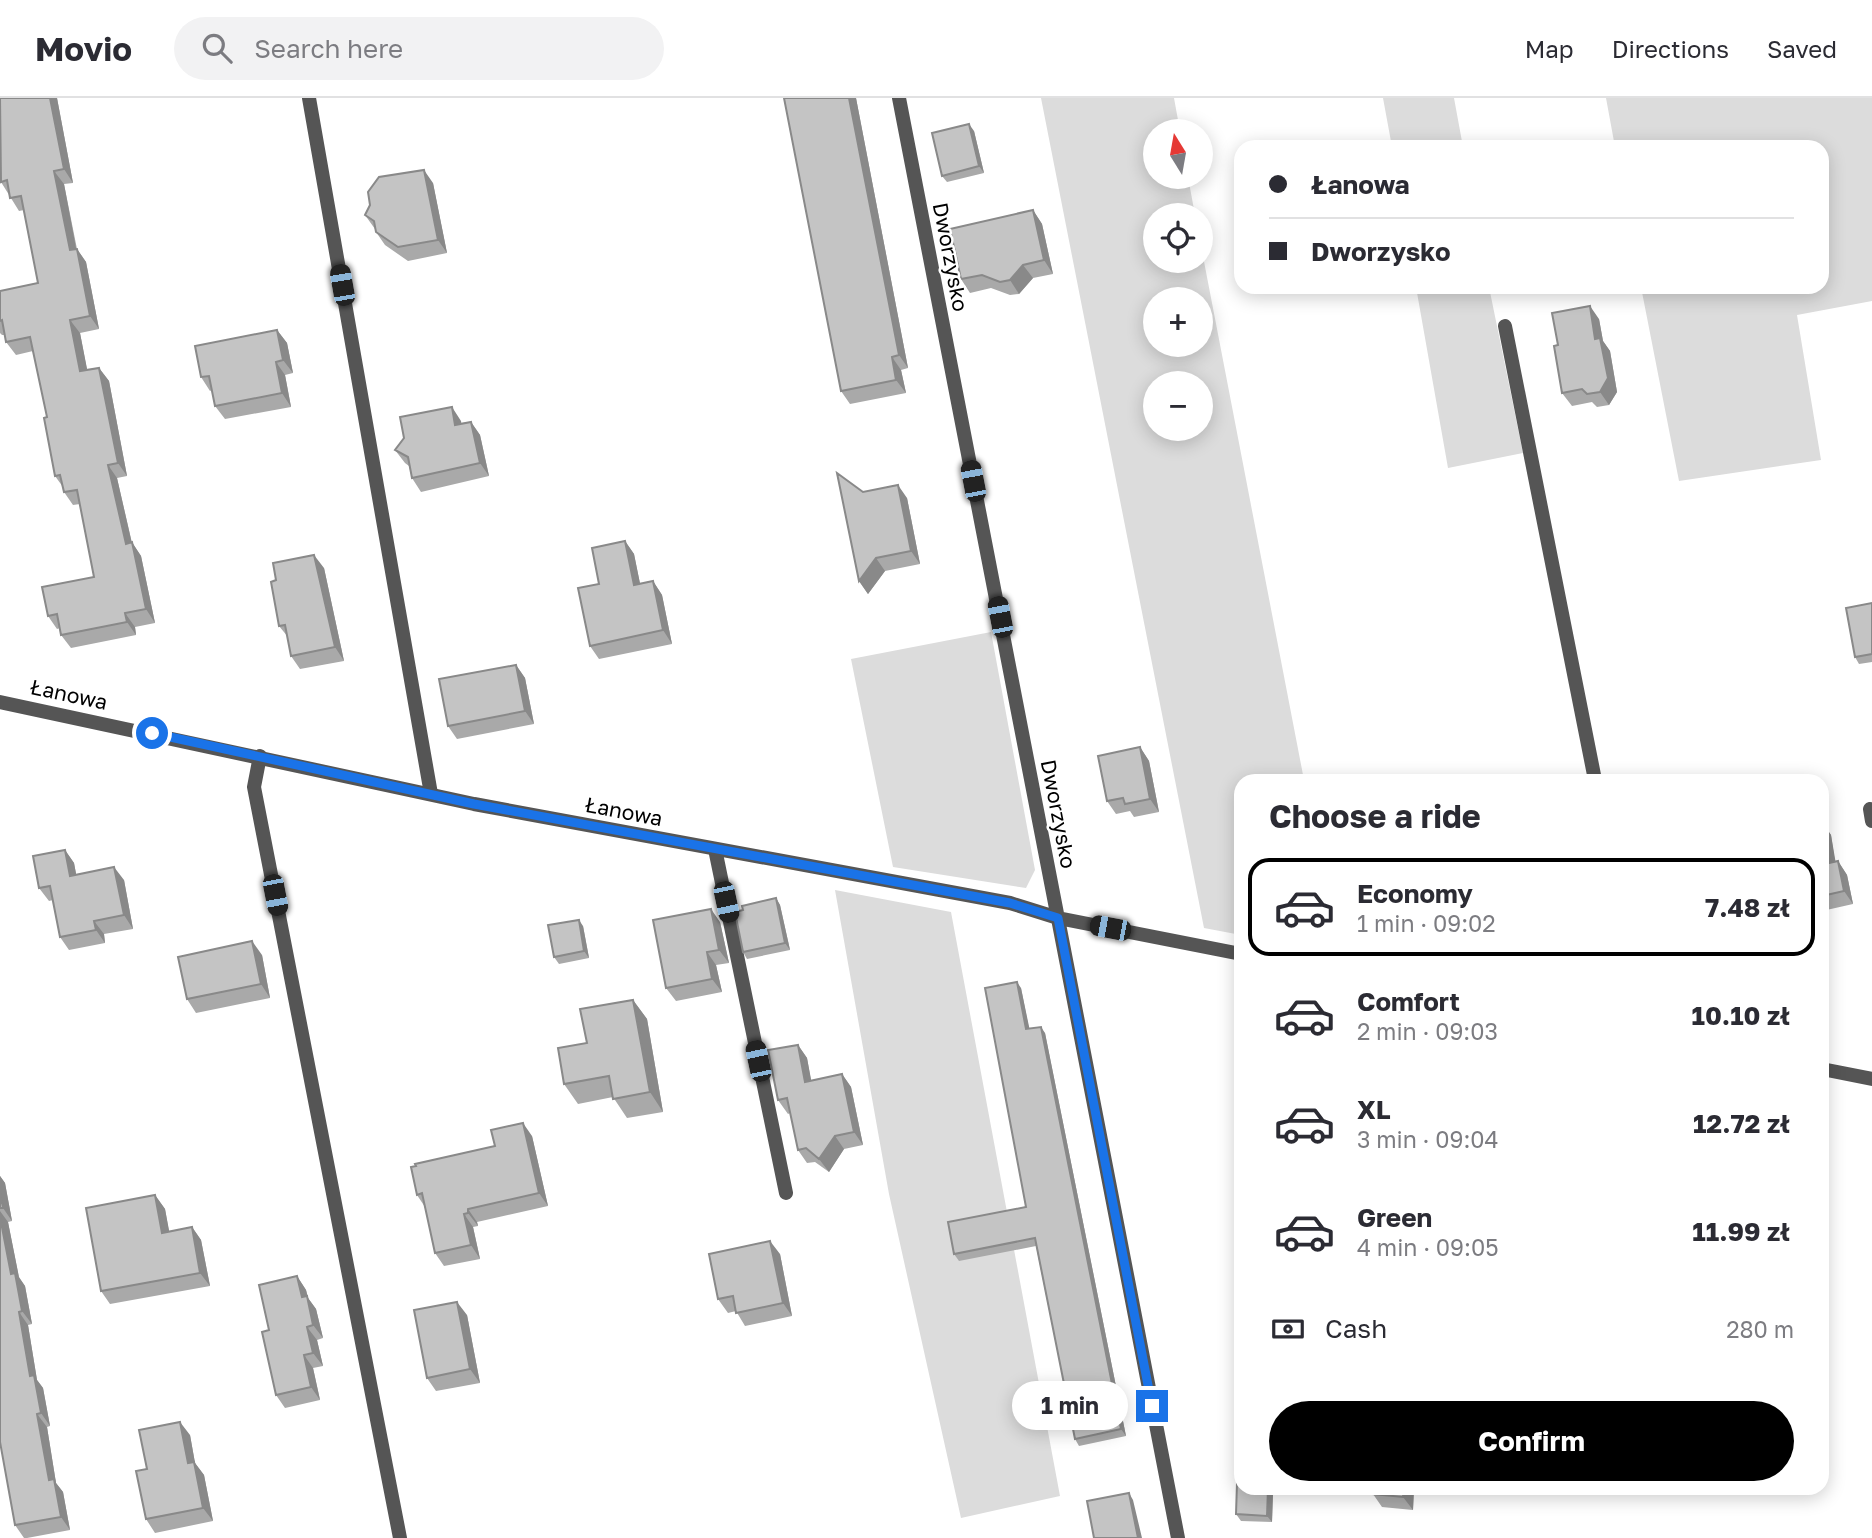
<!DOCTYPE html>
<html lang="en">
<head>
<meta charset="utf-8">
<style>
  :root { --surface:#fff; --page:#f2f2f3; --text:#2b2b33; --muted:#7c7c81; --line:#e1e1e2; --accent:#000 }
  body { margin:0; font-family:"Golos Text",sans-serif; background:var(--page); color:var(--text); height:100vh; display:flex; flex-direction:column; font-size:26px; white-space:nowrap }
  * { box-sizing:border-box; margin:0 }
  p { font-size:23px; color:var(--muted) }
  .icon { flex:none; width:38px; height:38px; fill:none; stroke:currentColor; stroke-width:2; stroke-linecap:round; stroke-linejoin:round }
  .map { position:relative; flex:1; overflow:hidden }
  .details { position:absolute; left:1234px; top:676px; width:595px; height:721px; display:flex; flex-direction:column; background:var(--surface); border-radius:21px; box-shadow:0 4px 18px #0003 }
  .details>* { flex:none }
  .banner { position:absolute; left:1234px; top:42px; width:595px; height:154px; border-radius:21px; box-shadow:0 4px 18px #0003; display:grid; align-content:center; height:154px; padding:0 35px; background:var(--surface) }
  .needle { width:46px; rotate:349deg }
  .fabs { position:absolute; left:1143px; top:21px; display:grid; gap:14px }
  .fabs a { display:grid; place-items:center; width:70px; height:70px; border-radius:50%; background:var(--surface); box-shadow:0 4px 18px #0003; font-size:35px }
  .end { position:absolute; width:32px; height:32px; margin:-16px; border:9px solid #1a73e8; background:#fff; box-shadow:0 0 0 4px #fff }
  .from { border-radius:50% }
  .bubble { position:absolute; height:49px; border-radius:24px; background:var(--surface); box-shadow:0 4px 18px #0003; font-size:23px; font-weight:700; line-height:49px; text-align:center }
  .car { position:absolute; width:21px; height:42px; margin:-21px -10px; border-radius:9px; box-shadow:0 0 5px 2px #0007; background:linear-gradient(#222 24%,#8ab4d8 0 40%,#222 0 76%,#8ab4d8 0 86%,#222 0) }
  .banner b { display:flex; align-items:center; gap:24px; height:66px; font-size:26px }
  .banner b+b { border-top:2px solid var(--line) }
  .banner i { width:18px; height:18px; background:var(--text) }
  ul { padding:0; list-style:none }
  li { display:flex; align-items:center; gap:21px; height:98px; margin:0 14px 10px; padding:0 21px; border:4px solid transparent; border-radius:21px }
  li div { flex:1 }
  li b { display:block; font-size:26px }
  li em { font-style:normal; font-weight:700 }
  li.selected { border-color:var(--accent) }
  li>.icon { width:63px; height:63px; stroke-width:1.5 }
  h2 { padding:0 35px; font-size:32px; line-height:84px }
  .pay { display:flex; align-items:center; gap:18px; height:77px; padding:0 35px; font-size:26px }
  .pay p { margin-inline-start:auto }
  .cta { display:flex; gap:14px; margin-top:auto; padding:14px 35px }
  .cta a { flex:1; height:80px; border-radius:42px; background:var(--accent); color:#fff; font-size:28px; font-weight:700; line-height:80px; text-align:center }
  header { display:flex; align-items:center; gap:42px; box-sizing:border-box; height:98px; padding:0 35px; background:var(--surface); border-bottom:2px solid var(--line) }
  header strong { font-size:33px }
  nav { display:flex; gap:38px; margin-inline-start:auto; font-size:24px }
  .search { width:490px; height:63px; background:var(--page); display:flex; align-items:center; gap:18px; box-sizing:border-box; padding:0 24px; border-radius:38px; color:var(--muted); font-size:26px }
  .map>svg:first-child { display:block }
  .green { fill:#dcdcdc; fill-rule:evenodd }
  .lines { fill:none; stroke-linecap:round; stroke-linejoin:round }
  .lane { stroke:#555; stroke-width:14 }
  .street { stroke:#555; stroke-width:14 }
  .wall { fill:#a9a9a9 }
  .shaded-wall { fill:#898989 }
  .building { fill:#c4c4c4; stroke:#898989; stroke-width:2 }
  .route { stroke:#1a73e8; stroke-width:9 }
  .labels { text-anchor:middle; dominant-baseline:central; stroke-width:5; stroke-linejoin:round; paint-order:stroke }
  .street-label { font-size:21px; fill:#000; stroke:#fff }
</style>
</head>
<body>
<header>
<strong>Movio</strong>
<div class="search"><svg class="icon" aria-label="search" viewBox="0 0 24 24"><circle cx="10" cy="10" r="6"/><path d="M15 15l6 6"/></svg>Search here</div>
<nav><a>Map</a><a>Directions</a><a>Saved</a></nav>
</header>
<div class="map">
<svg width="1872" height="1440" viewBox="0 0 1872 1440">
  <rect width="100%" height="100%" fill="#fff"/>
  <path class="green" d="M1041,0H1174L1180,33H1155V79H1188L1195,117H1155V163H1200L1201,148L1304,682H1241V837L1204,830ZM1155,201H1200V247H1155ZM1200,285V331H1155V285Z
    M1383,0H1454L1463,49H1392Z
    M1606,0H1872V203L1797,217L1821,362L1679,383L1641,189H1822V49H1615Z
    M1416,189H1489L1523,355L1448,370Z
    M991,534L1035,772L1026,790L893,769L851,561Z
    M835,792L951,814L1060,1398L961,1420L889,1096Z"/>
  <g class="lines">
    <path class="lane" d="M309,0L431,696
      M1505,228L1595,682
      M260,658L254,689L400,1440
      M1870,711L1872,723
      M715,751L786,1095"/>
    <path class="street" d="M899,0L1178,1440
      M0,604L474,706L1010,805L1058,820L1241,856
      M1822,971L1872,981"/>
  </g>
  <path class="wall" d="M0,0H57L73,85L64,86L77,151L86,164L99,231L80,235L87,272L99,270L109,283L127,378L117,380L132,445L141,458L155,525L135,529L136,537L71,550L61,537L60,530L57,531L48,518L94,479L80,406L73,407L64,394L63,389L55,378L47,319L33,253L16,257L6,244L5,237H2L0,235V193L38,185L24,112L19,113L1,84Z
    M784,0H856L908,270L901,272L906,295L850,306L841,293Z
    M974,33L984,75L947,84L942,78Z
    M433,85L447,155L408,163L385,147L376,134L375,131L365,117Z
    M1033,112L1042,126L1053,176L1033,180L1019,196L1010,197L991,190L970,195L961,181Z
    M1599,221L1603,243L1610,253L1617,294L1609,307L1597,309L1592,304L1572,308L1562,295L1558,247Z
    M277,232L287,245L293,275L285,277L291,309L225,321L215,308L212,292L210,293L201,279Z
    M461,323V325L471,324L480,337L489,378L421,394L412,380L409,368L405,365L395,352Z
    M863,394L907,400L920,466L885,473L868,496L859,483Z
    M625,443L634,456L640,486L653,483L662,497L672,546L599,561L590,548L599,486Z
    M324,470L344,563L300,571L291,558L288,539L279,528Z
    M1872,505V564L1859,566L1855,559Z
    M516,567L525,580L534,626L457,641L448,628Z
    M1140,649L1149,663L1159,714L1134,719L1130,713L1116,716L1107,703Z
    M1822,724L1831,737L1835,764L1838,763L1847,777L1853,806L1822,813Z
    M65,752L74,765L76,776L124,782L133,831L104,836L105,845L69,852L60,839L53,802L49,803L39,790Z
    M776,800L780,807L790,852L747,861L743,854V812Z
    M720,824L729,865L716,867L722,894L676,903L666,890Z
    M583,828L589,860L559,866L554,859Z
    M262,857L270,900L196,915L187,901Z
    M1021,890L1029,931L1045,935L1126,1338L1079,1348L1075,1341L1036,1148L959,1163L954,1156L1026,1109Z
    M633,902L647,921L663,1014L627,1020L613,999L578,1006L564,986L587,945Z
    M798,947L807,960L811,983L842,976L851,989L863,1047L844,1051L829,1074L815,1064L807,1065L798,1052L790,1015L788,1016L778,1002Z
    M532,1038L548,1108L477,1124L478,1128L473,1129L480,1161L444,1168L435,1155L425,1109L417,1097L495,1048Z
    M0,1078L5,1085L12,1123L8,1124L19,1180L25,1188L32,1226L28,1227L37,1282L43,1290L50,1328L47,1329L56,1385L63,1394L70,1432L27,1440H24L15,1427L0,1344Z
    M155,1097L165,1111L169,1134L192,1129L201,1142L210,1188L110,1206L101,1193Z
    M780,1156L792,1218L745,1228L736,1213L728,1215L718,1201Z
    M297,1178L306,1192L308,1200L316,1211L323,1240L317,1242L323,1268L313,1270L320,1302L285,1310L276,1297L269,1232Z
    M467,1217L480,1285L436,1293L427,1280Z
    M190,1337L195,1365L204,1377L213,1423L155,1435L146,1421L147,1371Z
    M1414,1390L1413,1412L1382,1409L1373,1396Z
    M1273,1394L1272,1424L1241,1423L1236,1416Z"/>
  <path class="shaded-wall" d="M50,0H57L73,85L64,71Z
    M849,0H856L908,270L899,257Z
    M969,26L974,33L984,75L979,68Z
    M424,72L433,85L447,155L438,142Z
    M54,73L64,86L79,166L70,152Z
    M1033,112L1042,126L1053,176L1044,162Z
    M77,151L86,164L99,231L90,218Z
    M1023,167L1033,180L1019,196L1010,182Z
    M1590,208L1599,221L1603,243L1610,253L1617,294L1609,307L1600,294L1595,241Z
    M70,222L80,235L90,286L80,273Z
    M277,232L287,245L293,275L283,262Z
    M892,259L901,272L906,295L896,282Z
    M276,264L285,277L291,309L282,295Z
    M99,270L109,283L127,378L118,365Z
    M452,309L461,323L464,340L455,327Z
    M471,324L480,337L489,378L480,365Z
    M108,367L117,380L135,459L126,446Z
    M898,387L907,400L920,466L911,453Z
    M625,443L634,456L643,500L634,487Z
    M132,444L141,458L155,525L146,511Z
    M314,457L324,470L344,563L335,549Z
    M876,460L885,473L868,496L859,483Z
    M653,483L662,497L672,546L663,532Z
    M125,515L135,529L136,537L127,524Z
    M516,567L525,580L534,626L525,613Z
    M1140,649L1149,663L1159,714L1150,701Z
    M1822,724L1831,737L1838,778L1829,765Z
    M65,752L74,765L79,791L70,778Z
    M1838,763L1847,777L1853,806L1844,793Z
    M114,769L124,782L133,831L124,817Z
    M776,800L780,807L790,852L785,845Z
    M711,811L720,824L729,865L719,852Z
    M579,822L583,828L589,860L584,853Z
    M94,823L104,836L105,845L96,832Z
    M252,843L262,857L270,900L261,886Z
    M707,854L716,867L722,894L712,881Z
    M1017,884L1021,890L1031,938L1026,931Z
    M633,902L647,921L663,1014L650,994Z
    M1041,929L1045,935L1126,1338L1121,1331Z
    M798,947L807,960L814,997L805,984Z
    M842,976L851,989L863,1047L854,1034Z
    M523,1025L532,1038L548,1108L539,1095Z
    M835,1038L844,1051L829,1074L819,1061Z
    M0,1078L5,1085L12,1123L3,1110L0,1095Z
    M155,1097L165,1111L172,1148L162,1135Z
    M468,1111L477,1124L478,1128L468,1115Z
    M0,1113L8,1124L19,1179L25,1188L32,1226L22,1213L11,1176L0,1119Z
    M464,1116L473,1129L480,1161L471,1147Z
    M192,1129L201,1142L210,1188L200,1175Z
    M770,1143L780,1156L792,1218L783,1205Z
    M297,1178L306,1192L308,1200L316,1211L323,1240L313,1227L302,1199Z
    M457,1204L467,1217L480,1285L470,1271Z
    M19,1214L28,1227L37,1282L43,1290L50,1328L41,1315L30,1278Z
    M307,1229L317,1242L323,1268L313,1255Z
    M304,1257L313,1270L320,1302L311,1289Z
    M37,1316L47,1329L56,1385L63,1394L70,1432L61,1419L49,1382Z
    M180,1324L190,1337L195,1365L204,1377L213,1423L203,1410L188,1365Z
    M1268,1390H1270L1273,1394L1272,1424L1267,1418Z
    M1404,1390H1414L1413,1412L1403,1399Z
    M1129,1395L1133,1402L1142,1440H1138Z"/>
  <path class="building" d="M0,0H50L64,71L54,73L70,152L77,151L90,218L70,222L80,273L99,270L118,365L108,367L126,446L132,444L146,511L125,515L127,524L61,537L57,516L48,518L42,489L94,479L77,392L64,394L60,377L55,378L44,320L47,319L30,239L6,244L2,222L0,223V193L38,185L21,98L10,100L7,82L1,84Z
    M784,0H849L899,257L892,259L896,282L841,293Z
    M969,26L979,68L942,78L932,35Z
    M424,72L438,142L398,149L376,134L374,123L365,117L370,107L368,94L379,79Z
    M1033,112L1044,162L1023,167L1010,182L1000,184L982,177L961,181L950,131Z
    M1590,208L1595,241L1600,240L1608,280L1600,294L1587,296L1582,291L1562,295L1554,248L1558,247L1552,215Z
    M277,232L283,262L276,264L282,295L215,308L209,278L201,279L195,248Z
    M452,309L455,327L471,324L480,365L412,380L408,359L395,352L404,340L400,319Z
    M837,375L863,394L898,387L911,453L876,460L859,483Z
    M625,443L634,487L653,483L663,532L590,548L578,490L599,486L592,450Z
    M314,457L335,549L291,558L285,527L279,528L271,484L276,482L273,465Z
    M1872,505V556L1855,559L1846,510Z
    M516,567L525,613L448,628L439,581Z
    M1140,649L1150,701L1125,706L1123,700L1107,703L1098,658Z
    M1822,726L1829,765L1838,763L1844,793L1822,798Z
    M65,752L70,778L114,769L124,817L94,823L96,832L60,839L50,788L39,790L33,758Z
    M776,800L785,845L743,854L735,814L743,812L742,808Z
    M711,811L719,852L707,854L712,881L666,890L653,822Z
    M579,822L584,853L554,859L548,827Z
    M252,843L261,886L187,901L178,859Z
    M1017,884L1026,931L1041,929L1121,1331L1075,1341L1035,1140L954,1156L948,1124L1026,1109L985,890Z
    M633,902L650,994L613,1001L609,978L564,986L558,950L587,945L580,911Z
    M798,947L805,984L842,976L854,1034L835,1038L819,1061L806,1050L798,1052L787,1000L778,1002L768,952Z
    M523,1025L539,1095L468,1111V1115L464,1116L471,1147L435,1155L422,1095L417,1097L411,1069L416,1068L415,1066L495,1048L491,1032Z
    M0,1095L3,1110H0Z
    M155,1097L162,1135L192,1129L200,1175L101,1193L86,1110Z
    M0,1119L11,1176L15,1175L22,1213L19,1214L30,1278L34,1277L41,1315L37,1316L49,1382L54,1381L61,1419L15,1427L0,1344Z
    M770,1143L783,1205L736,1215L733,1198L718,1201L709,1156Z
    M297,1178L302,1199L307,1198L313,1227L307,1229L313,1255L304,1257L311,1289L276,1297L262,1234L269,1232L259,1187Z
    M457,1204L470,1271L427,1280L414,1212Z
    M180,1324L188,1365L194,1364L203,1410L146,1421L136,1373L147,1371L139,1332Z
    M1237,1385L1241,1386V1390H1268L1267,1418L1236,1416Z
    M1373,1390H1404L1403,1399L1373,1396Z
    M1129,1395L1138,1440H1094L1087,1403Z"/>
  <g class="lines">
    <path class="route" d="M152,635L474,706L1010,805L1058,820L1152,1308"/>
  </g>
  <g class="labels">
    <g class="street-label">
      <text transform="translate(951 159) rotate(79)">Dworzysko</text>
      <text transform="translate(69 596) rotate(12)">Łanowa</text>
      <text transform="translate(624 713) rotate(11)">Łanowa</text>
      <text transform="translate(1059 716) rotate(79)">Dworzysko</text>
    </g>
  </g>
</svg>
<div class="fabs">
<a><svg class="needle" viewBox="-14 -14 28 28"><path d="M0-13l5 13h-10z" fill="#e53935"/><path d="M0 13l5-13h-10z" fill="#7c7c81"/></svg></a>
<a><svg class="icon" aria-label="locate" viewBox="0 0 24 24"><circle cx="12" cy="12" r="6"/><path d="M12 2v4M12 18v4M2 12h4M18 12h4"/></svg></a>
<a>+</a>
<a>−</a>
</div>
<i class="end from" style="left:152px;top:635px"></i>
<i class="end" style="left:1152px;top:1308px"></i>
<div class="bubble" style="left:1012px;top:1283px;width:116px">1 min</div>
<i class="car" style="left:342px;top:187px;rotate:350deg"></i>
<i class="car" style="left:973px;top:383px;rotate:349deg"></i>
<i class="car" style="left:1000px;top:519px;rotate:349deg"></i>
<i class="car" style="left:275px;top:797px;rotate:169deg"></i>
<i class="car" style="left:726px;top:804px;rotate:168deg"></i>
<i class="car" style="left:1110px;top:830px;rotate:281deg"></i>
<i class="car" style="left:758px;top:963px;rotate:348deg"></i>
<div class="banner">
<b><i class="from"></i>Łanowa</b>
<b><i></i>Dworzysko</b>
</div>
<section class="details">
<h2>Choose a ride</h2>
<ul>
<li class="selected"><svg class="icon" aria-label="car" viewBox="0 0 24 24"><path d="M5 17H2v-5l4-1 3-4h7l3 4 3 1v5h-3M9 17h6M6 11h13"/><circle cx="7" cy="17" r="2"/><circle cx="17" cy="17" r="2"/></svg><div><b>Economy</b><p>1 min · 09:02</p></div><em>7.48 zł</em></li>
<li><svg class="icon" aria-label="car" viewBox="0 0 24 24"><path d="M5 17H2v-5l4-1 3-4h7l3 4 3 1v5h-3M9 17h6M6 11h13"/><circle cx="7" cy="17" r="2"/><circle cx="17" cy="17" r="2"/></svg><div><b>Comfort</b><p>2 min · 09:03</p></div><em>10.10 zł</em></li>
<li><svg class="icon" aria-label="car" viewBox="0 0 24 24"><path d="M5 17H2v-5l4-1 3-4h7l3 4 3 1v5h-3M9 17h6M6 11h13"/><circle cx="7" cy="17" r="2"/><circle cx="17" cy="17" r="2"/></svg><div><b>XL</b><p>3 min · 09:04</p></div><em>12.72 zł</em></li>
<li><svg class="icon" aria-label="car" viewBox="0 0 24 24"><path d="M5 17H2v-5l4-1 3-4h7l3 4 3 1v5h-3M9 17h6M6 11h13"/><circle cx="7" cy="17" r="2"/><circle cx="17" cy="17" r="2"/></svg><div><b>Green</b><p>4 min · 09:05</p></div><em>11.99 zł</em></li>
</ul>
<div class="pay"><svg class="icon" aria-label="cash" viewBox="0 0 24 24"><path d="M3 7h18v10H3z"/><circle cx="12" cy="12" r="2"/></svg>Cash<p>280 m</p></div>
<div class="cta"><a>Confirm</a></div>
</section>
</div>
</body>
</html>
